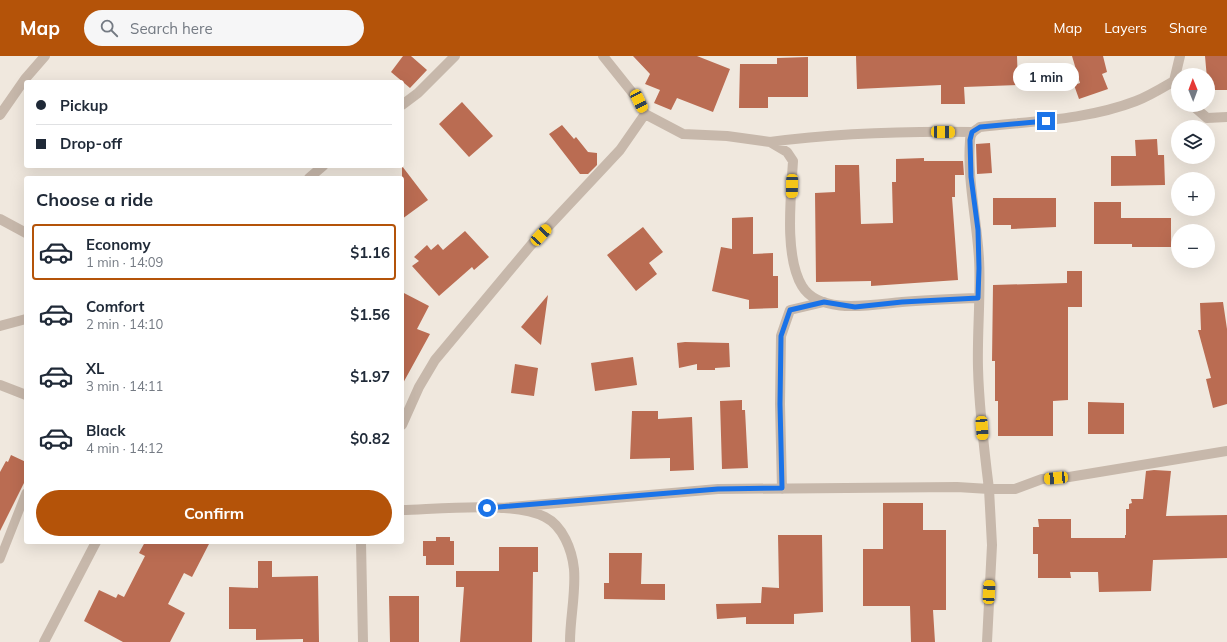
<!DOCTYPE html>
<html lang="en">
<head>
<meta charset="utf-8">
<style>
  :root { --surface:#fff; --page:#f6f6f7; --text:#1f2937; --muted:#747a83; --line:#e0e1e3; --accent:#b45309 }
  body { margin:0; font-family:Mulish,sans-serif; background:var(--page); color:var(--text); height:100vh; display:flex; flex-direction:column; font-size:15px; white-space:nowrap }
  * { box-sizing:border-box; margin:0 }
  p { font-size:13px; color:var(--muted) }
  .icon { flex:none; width:22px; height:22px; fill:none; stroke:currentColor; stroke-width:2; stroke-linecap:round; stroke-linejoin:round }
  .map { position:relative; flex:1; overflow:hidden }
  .side { position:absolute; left:24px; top:120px; width:380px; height:368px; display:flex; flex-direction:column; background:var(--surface); border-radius:4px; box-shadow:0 4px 16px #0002 }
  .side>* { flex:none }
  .banner { position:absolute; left:24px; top:24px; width:380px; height:88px; border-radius:4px; box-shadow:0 4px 16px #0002; display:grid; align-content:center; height:88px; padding:0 12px; background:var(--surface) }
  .needle { width:26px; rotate:359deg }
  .controls { position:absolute; left:1171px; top:12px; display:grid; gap:8px }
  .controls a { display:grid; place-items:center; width:44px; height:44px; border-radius:50%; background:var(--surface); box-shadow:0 4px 16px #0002; font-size:20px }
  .end { position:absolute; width:18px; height:18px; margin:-9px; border:5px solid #1a73e8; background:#fff; box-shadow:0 0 0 2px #fff }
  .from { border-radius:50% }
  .bubble { position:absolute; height:28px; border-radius:14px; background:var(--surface); box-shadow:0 4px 16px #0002; font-size:13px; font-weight:700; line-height:28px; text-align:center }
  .car { position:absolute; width:12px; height:24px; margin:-12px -6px; border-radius:5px; box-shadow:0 0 3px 1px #0007; background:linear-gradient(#f5c518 24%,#345 0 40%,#f5c518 0 76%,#345 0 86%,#f5c518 0) }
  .banner b { display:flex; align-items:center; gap:14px; height:38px; font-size:15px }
  .banner b+b { border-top:1px solid var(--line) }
  .banner i { width:10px; height:10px; background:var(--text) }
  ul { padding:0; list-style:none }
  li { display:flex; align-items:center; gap:12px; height:56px; margin:0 8px 6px; padding:0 4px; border:2px solid transparent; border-radius:4px }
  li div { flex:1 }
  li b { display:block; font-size:15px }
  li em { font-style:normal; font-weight:700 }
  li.active { border-color:var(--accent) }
  li>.icon { width:36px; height:36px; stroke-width:1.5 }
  h2 { padding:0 12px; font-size:18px; line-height:48px }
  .action { display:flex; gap:8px; margin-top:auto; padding:8px 12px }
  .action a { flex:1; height:46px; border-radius:24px; background:var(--accent); color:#fff; font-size:16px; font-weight:700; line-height:46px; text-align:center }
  header { display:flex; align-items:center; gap:24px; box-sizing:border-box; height:56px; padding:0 20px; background:var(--accent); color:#fff }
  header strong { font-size:19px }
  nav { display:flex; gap:22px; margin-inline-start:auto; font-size:14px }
  .search { width:280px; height:36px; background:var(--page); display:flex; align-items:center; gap:10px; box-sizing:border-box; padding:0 14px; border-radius:22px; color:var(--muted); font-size:15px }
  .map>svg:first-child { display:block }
  .building { fill:#ba6c52 }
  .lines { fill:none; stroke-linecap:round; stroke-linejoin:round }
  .service { stroke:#c7b8ab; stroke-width:9 }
  .minor { stroke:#c7b8ab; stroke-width:10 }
  .tertiary { stroke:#c7b8ab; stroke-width:10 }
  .route { stroke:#1a73e8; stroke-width:5 }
</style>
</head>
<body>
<header>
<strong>Map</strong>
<div class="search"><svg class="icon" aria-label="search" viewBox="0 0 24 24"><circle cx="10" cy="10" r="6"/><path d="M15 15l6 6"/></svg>Search here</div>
<nav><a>Map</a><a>Layers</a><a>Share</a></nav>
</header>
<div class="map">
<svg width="1227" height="586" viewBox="0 0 1227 586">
  <rect width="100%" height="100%" fill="#f0e8de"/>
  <path class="building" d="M403,0H411L427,14L410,32L391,16Z
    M633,0H697L730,13L713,56L677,42L671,54L654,47L660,34L645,28L650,18Z
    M856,0H1017L1018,29L964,31L965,48H941V29L857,33Z
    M1072,0H1103L1107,16L1102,18L1108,33L1079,43L1074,29L1080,27Z
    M1205,0H1227V34H1208Z
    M808,1V41H768V52H739L740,8H777V2Z
    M462,46L493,80L469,101L439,68Z
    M562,69L574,83L576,81L588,96L597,97V109L588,118H580L549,78Z
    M1157,83L1158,99H1164L1165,129L1111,130V100H1136L1135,84Z
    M990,87L992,117L977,118L976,88Z
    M924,102V105H963L964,119H955V141H952L958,224L871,230V225L816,226L815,137L835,136V109H859L861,168L893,167L892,126H896V103Z
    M402,110L428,144L402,163Z
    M993,142H1056V171L1011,173V169H993Z
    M1094,146H1121V162H1171V191H1132V188H1094Z
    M753,161V198L773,197V220H778V252L749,253V244L712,235L721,191L732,193V162Z
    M643,171L663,196L649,207L657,218L636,235L607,199Z
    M465,175L489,201L474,214L472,211L439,240L412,210L419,205L414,201L427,189L431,194L438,188L443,194Z
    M1067,215H1082V251H1068V344L1053,345V380H998V345H995V305H992L993,229L1067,227Z
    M402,236L429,250L417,273L430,278L402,329Z
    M548,239L541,289L521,271Z
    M1223,246L1227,273V348L1213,352L1206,323L1211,322L1198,274H1201L1200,247Z
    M685,286L729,287L730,311L715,312V314H697V308L679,312L677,287Z
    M633,301L637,329L595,335L591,307Z
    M515,308L538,312L534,340L511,337Z
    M742,344V354H745L748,412L722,413L720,345Z
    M1088,346L1124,347V378H1088Z
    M632,355H658V363L692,361L694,414L670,415V402L630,403Z
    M11,399L26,406V423L0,475V416L6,405L8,406Z
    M1154,414L1171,415L1166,460L1227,459V502L1153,504L1151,535L1099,536L1098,516H1070L1071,522H1038V498H1033V471H1039L1038,463H1071V482H1125V479H1126V453H1129V448L1132,447L1131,443H1143L1146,415Z
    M883,447H923V474H946V554H933L935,586H911L910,550H863V493H883Z
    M778,479H822L823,556L794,558V568H746V561L717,563L716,548L761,547L762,531L779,532Z
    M436,481H450V485H454V509H426V500H423V485H436Z
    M145,486H210L192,521L184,517L168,548L185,557L170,586H123L84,565L99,534L116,542L118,538L124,541L145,500L139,497Z
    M499,491H538V516H533L532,586H460L464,531H456V515H499Z
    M609,497H642L641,528H665V544L604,543V527H609Z
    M258,505H272V521L318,520L319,586H303V583L256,584V573H229V531L258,532Z
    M389,540H419V586H390Z"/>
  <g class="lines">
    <path class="service" d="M0,503L26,437"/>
    <path class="minor" d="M402,49L418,37L455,0
      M1192,49L1207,62L1227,61
      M645,58L683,78L727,80L770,86L787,96L793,105C791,140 784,200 802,230C820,260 875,248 902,246C927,244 953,243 978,242
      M770,86C838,77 903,75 972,76
      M309,122L323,110
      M0,163L26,177
      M0,270L26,263
      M0,329L26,339
      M402,369L419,331L435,304L531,189L620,94L645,58L639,45L603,0
      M782,433L780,348L781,280L790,254L824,246
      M501,452L718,433L957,431L989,433C984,393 979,352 978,312C977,276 981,239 979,203C977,164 967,124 970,85C970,77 974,75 980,71C1032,65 1087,64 1136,45C1149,40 1162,32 1174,25L1180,0
      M402,454C439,453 513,445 545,461C563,470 572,494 574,513C576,537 570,562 570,586
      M361,486L363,586
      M44,586L96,486
      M987,586L992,489L989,433H1015L1042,423L1069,421L1227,395"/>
    <path class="tertiary" d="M0,59L25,23L45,0"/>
  </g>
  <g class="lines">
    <path class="route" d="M487,452L718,433L782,432L780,348L781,280L790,254L824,246L855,251L902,246L978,242L979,212L978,174L971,121L970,84L972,76L980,71L1046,65"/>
  </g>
</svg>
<div class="controls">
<a><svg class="needle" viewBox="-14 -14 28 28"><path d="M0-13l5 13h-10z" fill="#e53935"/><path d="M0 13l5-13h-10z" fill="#747a83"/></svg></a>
<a><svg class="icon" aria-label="layers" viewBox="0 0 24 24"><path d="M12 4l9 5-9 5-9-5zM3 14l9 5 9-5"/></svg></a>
<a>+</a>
<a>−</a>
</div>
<i class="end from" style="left:487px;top:452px"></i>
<i class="end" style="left:1046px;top:65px"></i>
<div class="bubble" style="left:1013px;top:7px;width:66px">1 min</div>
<i class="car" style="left:639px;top:45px;rotate:154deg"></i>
<i class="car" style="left:943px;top:76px;rotate:91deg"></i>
<i class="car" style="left:792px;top:130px;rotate:181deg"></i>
<i class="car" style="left:541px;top:179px;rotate:43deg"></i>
<i class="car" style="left:982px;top:372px;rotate:176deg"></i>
<i class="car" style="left:1056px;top:422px;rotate:265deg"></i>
<i class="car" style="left:989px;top:536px;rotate:3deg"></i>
<div class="banner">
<b><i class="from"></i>Pickup</b>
<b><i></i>Drop-off</b>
</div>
<section class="side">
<h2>Choose a ride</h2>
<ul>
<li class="active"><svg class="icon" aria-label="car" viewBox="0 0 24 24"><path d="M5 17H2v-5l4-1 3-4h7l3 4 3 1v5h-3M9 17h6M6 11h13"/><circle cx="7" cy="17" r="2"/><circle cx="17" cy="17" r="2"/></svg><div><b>Economy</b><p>1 min · 14:09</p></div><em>$1.16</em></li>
<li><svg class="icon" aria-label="car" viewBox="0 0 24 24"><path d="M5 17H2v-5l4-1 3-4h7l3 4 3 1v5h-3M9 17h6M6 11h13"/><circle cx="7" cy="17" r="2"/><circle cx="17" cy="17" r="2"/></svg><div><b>Comfort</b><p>2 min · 14:10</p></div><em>$1.56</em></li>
<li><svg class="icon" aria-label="car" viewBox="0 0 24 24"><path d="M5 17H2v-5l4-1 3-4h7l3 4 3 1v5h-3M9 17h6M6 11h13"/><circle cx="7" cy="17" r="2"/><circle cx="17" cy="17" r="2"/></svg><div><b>XL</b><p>3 min · 14:11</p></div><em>$1.97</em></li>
<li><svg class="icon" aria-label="car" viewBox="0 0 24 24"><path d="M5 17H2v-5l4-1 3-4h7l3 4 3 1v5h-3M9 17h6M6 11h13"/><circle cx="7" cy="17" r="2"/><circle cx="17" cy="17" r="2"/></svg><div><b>Black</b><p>4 min · 14:12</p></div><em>$0.82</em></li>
</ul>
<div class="action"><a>Confirm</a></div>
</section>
</div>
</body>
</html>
